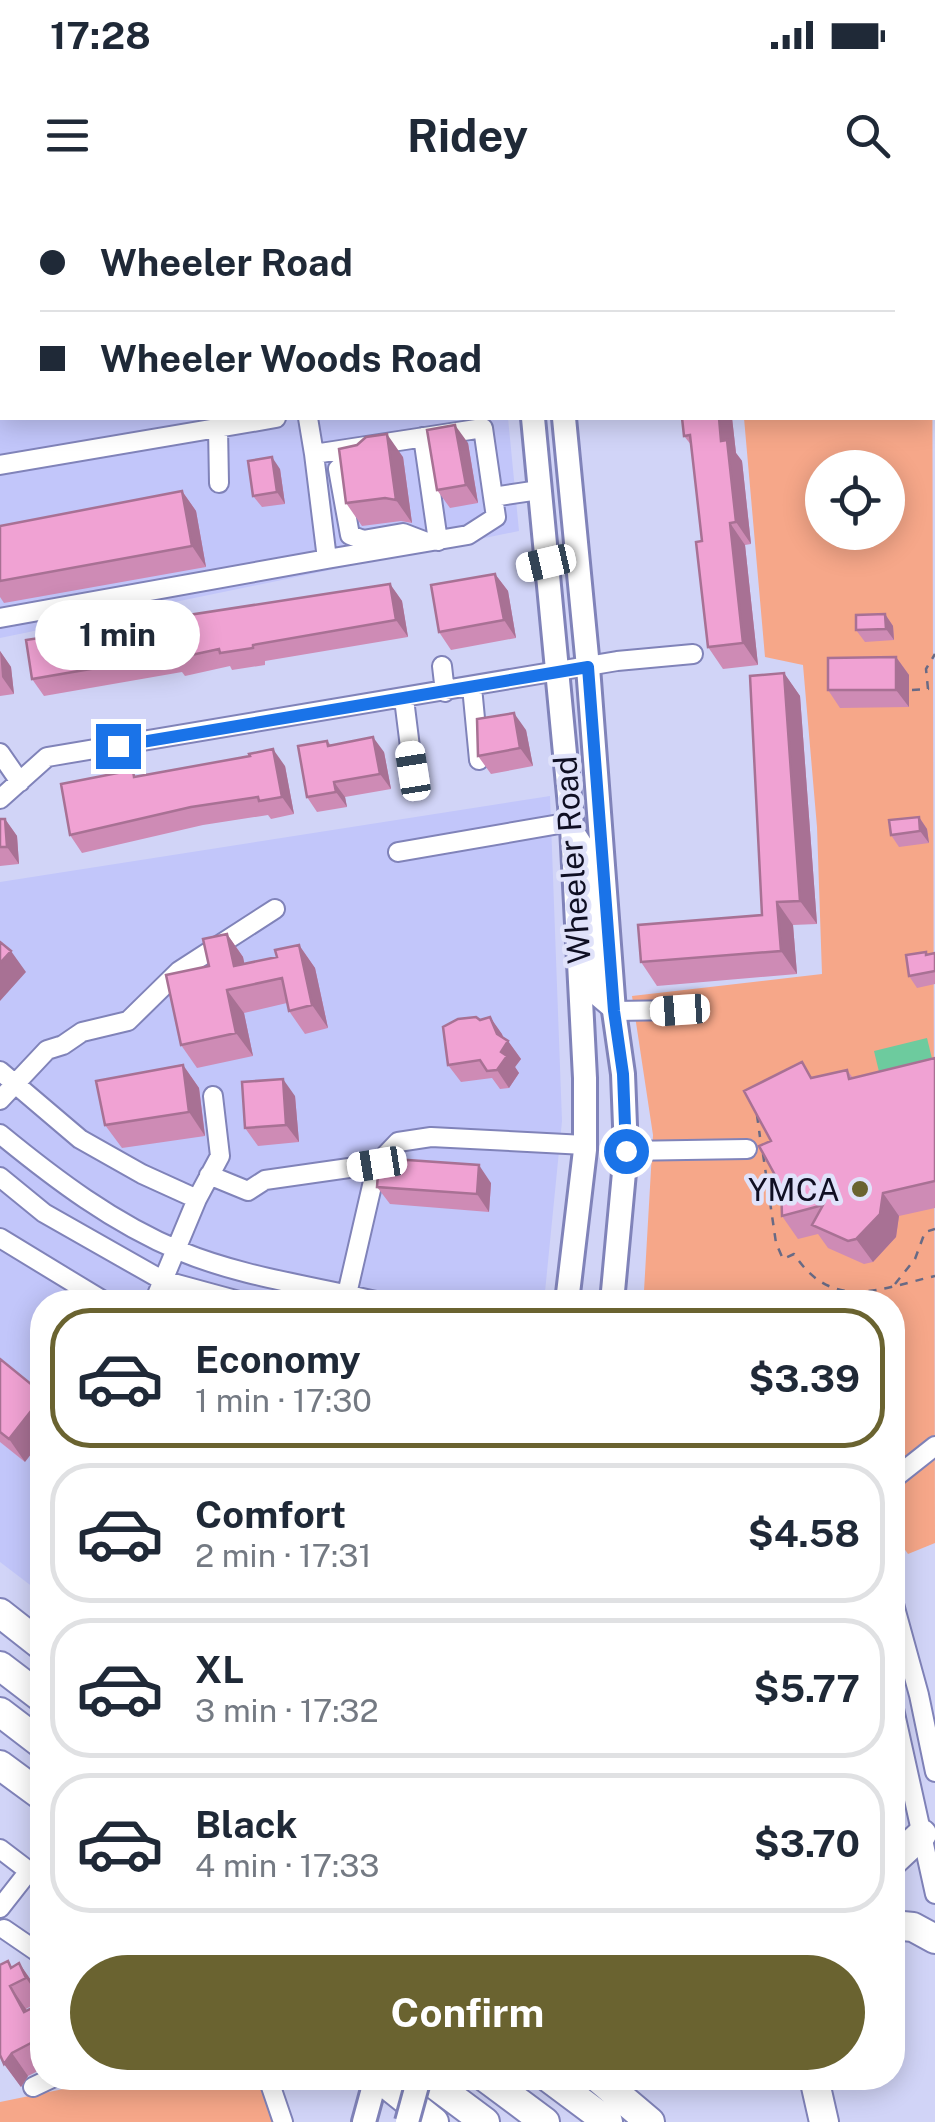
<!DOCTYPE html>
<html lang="en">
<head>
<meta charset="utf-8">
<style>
  :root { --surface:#fff; --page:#f6f6f7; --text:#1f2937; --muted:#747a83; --line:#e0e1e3; --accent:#6a6330 }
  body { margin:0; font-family:"Public Sans",sans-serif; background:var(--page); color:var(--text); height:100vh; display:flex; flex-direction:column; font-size:38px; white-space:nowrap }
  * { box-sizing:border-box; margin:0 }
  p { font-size:32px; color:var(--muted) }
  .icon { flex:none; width:55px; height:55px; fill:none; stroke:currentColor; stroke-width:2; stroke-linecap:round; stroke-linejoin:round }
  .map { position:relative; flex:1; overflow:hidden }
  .details { position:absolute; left:30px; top:1090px; width:875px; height:800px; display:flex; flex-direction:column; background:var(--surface); border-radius:40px; box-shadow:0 5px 25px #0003 }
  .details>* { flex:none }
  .hud { position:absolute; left:0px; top:0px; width:935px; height:220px; box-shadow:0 5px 25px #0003; display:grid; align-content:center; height:220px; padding:0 40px; background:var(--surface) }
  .controls { position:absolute; left:805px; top:250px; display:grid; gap:20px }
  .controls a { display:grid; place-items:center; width:100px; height:100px; border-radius:50%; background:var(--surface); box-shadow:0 5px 25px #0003; font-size:50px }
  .end { position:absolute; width:45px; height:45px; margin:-22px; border:12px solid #1a73e8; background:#fff; box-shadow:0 0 0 5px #fff }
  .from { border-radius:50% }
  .bubble { position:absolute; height:70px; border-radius:35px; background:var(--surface); box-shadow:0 5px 25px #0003; font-size:32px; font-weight:700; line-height:70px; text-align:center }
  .car { position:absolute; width:30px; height:60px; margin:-30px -15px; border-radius:12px; box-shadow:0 0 8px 2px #0007; background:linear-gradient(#fff 24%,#345 0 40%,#fff 0 76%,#345 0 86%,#fff 0) }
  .hud b { display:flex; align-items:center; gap:35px; height:95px; font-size:38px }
  .hud b+b { border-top:2px solid var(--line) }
  .hud i { width:25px; height:25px; background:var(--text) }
  ul { padding:18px 0 0; list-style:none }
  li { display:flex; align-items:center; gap:30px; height:140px; margin:0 20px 15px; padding:0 20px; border:5px solid var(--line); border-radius:40px }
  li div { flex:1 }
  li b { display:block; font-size:38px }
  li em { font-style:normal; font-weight:700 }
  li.selected { border-color:var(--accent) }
  li>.icon { width:90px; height:90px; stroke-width:1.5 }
  .primary-button { display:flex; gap:20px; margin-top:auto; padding:20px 40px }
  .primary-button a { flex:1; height:115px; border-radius:60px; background:var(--accent); color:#fff; font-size:40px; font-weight:700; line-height:115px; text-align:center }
  .status { display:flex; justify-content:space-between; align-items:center; height:70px; padding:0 50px; background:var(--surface); direction:ltr }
  .status svg { height:28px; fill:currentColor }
  header { display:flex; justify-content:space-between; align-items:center; height:130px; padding:0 40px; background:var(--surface); font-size:45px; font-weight:700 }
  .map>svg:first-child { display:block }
  .built { fill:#c2c6fa }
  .green { fill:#f6a789; fill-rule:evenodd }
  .water { fill:#6dcb9e }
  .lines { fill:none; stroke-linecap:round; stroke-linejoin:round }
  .minor-casing { stroke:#8083b9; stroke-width:22 }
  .major-casing { stroke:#8083b9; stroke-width:28 }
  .highway-casing { stroke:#8083b9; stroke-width:32 }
  .path { stroke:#686a85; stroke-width:2.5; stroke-dasharray:8 8; stroke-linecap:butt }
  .minor { stroke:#fff; stroke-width:18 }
  .major { stroke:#fff; stroke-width:22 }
  .highway { stroke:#fff; stroke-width:28 }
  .major-bridge-casing { stroke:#8083b9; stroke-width:28; stroke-linecap:butt }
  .major-bridge { stroke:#fff; stroke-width:22 }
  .wall { fill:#ce8bb5 }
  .shaded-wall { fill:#a87194 }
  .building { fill:#f0a2d3; stroke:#a87194; stroke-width:2.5 }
  .route { stroke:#1a73e8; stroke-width:12 }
  .poi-dot { fill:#6a6330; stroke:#e0e2fa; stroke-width:4 }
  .labels { text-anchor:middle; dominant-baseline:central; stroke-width:9; stroke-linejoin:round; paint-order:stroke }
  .street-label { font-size:32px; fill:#0f0f23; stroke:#e0e2fa }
  .poi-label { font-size:32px; fill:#0f0f23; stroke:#e0e2fa; text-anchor:end }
</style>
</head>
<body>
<div class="status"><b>17:28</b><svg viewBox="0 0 49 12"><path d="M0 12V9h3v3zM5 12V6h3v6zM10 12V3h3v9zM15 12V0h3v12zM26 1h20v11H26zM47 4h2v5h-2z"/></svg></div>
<header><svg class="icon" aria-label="menu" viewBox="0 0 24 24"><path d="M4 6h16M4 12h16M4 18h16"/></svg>Ridey<svg class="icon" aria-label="search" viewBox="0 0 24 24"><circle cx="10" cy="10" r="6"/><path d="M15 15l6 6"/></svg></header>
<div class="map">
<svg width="935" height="1922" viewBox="0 0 935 1922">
  <rect width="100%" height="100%" fill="#d1d4f7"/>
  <path class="built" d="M0,0H488V2H2V218H508L519,331L0,438Z
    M550,596L562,921L544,1102H42V1394L0,1362V682Z"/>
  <path class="green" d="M932,35L935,1343L908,1354L893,1333L892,1102H650L644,1091L653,935L632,796L822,774L817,627L803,465L765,457L744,218H932ZM822,268H888V332H822Z
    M117,1878H262L280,1922H0V1902Z"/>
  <path class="water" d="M927,838L934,867L881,880L874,851Z"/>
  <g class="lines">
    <g class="minor-casing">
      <path id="minor" d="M287,0V2
        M330,0V2
        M368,0V2
        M591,0V2
        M210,2L224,0
        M456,2L459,0
        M0,99L2,98
        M308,218L314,254
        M218,228L219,283
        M423,237L438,341
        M360,258L349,260L338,269L350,335L363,340L403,333L424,341
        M0,265L276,218
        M493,297L496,317L468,335L327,359L314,254L483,228L493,297L539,290
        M0,418L327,359
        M442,466L445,492
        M472,487L479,560
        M404,499L413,571
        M0,553L20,582
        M0,599L47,557L617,461L693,454
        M572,627L588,652L594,794L614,811L680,810
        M398,652L571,622
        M0,871L80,939L142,974L197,999
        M0,900L47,850L63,845L82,832L128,821L179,771L275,709
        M0,934C55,979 113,1023 180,1051C242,1077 314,1086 380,1102
        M626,951L747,949
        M377,964L398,942L431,937L585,945
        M209,975L248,991L265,980L377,964L347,1094
        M0,977L44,1013L162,1080L243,1102
        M0,1038L102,1100L101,1102
        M154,1102L197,999L220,956L213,896
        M892,1280L935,1246
        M892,1397L919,1495L935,1572
        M892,1500L935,1694
        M0,1649L42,1681
        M0,1708L29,1671
        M4,1729L42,1755
        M268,1878L283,1922
        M33,1887L52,1878"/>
    </g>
    <g class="major-casing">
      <path id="major" d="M512,0V2
        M544,0V2
        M533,218L572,627L585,878V950L567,1102
        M564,218L588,467L614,811L623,874L626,951L612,1102
        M364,1922L376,1878"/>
    </g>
    <g class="highway-casing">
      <path id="highway" d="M0,1413L42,1446
        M0,1466L42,1498
        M0,1512L42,1544
        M892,1538L896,1563L892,1582
        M0,1565L42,1596
        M892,1662L922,1634
        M892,1725L913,1727L935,1739
        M379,1878L434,1922
        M426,1878L485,1922
        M486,1878L545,1922
        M549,1878L608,1922
        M598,1878L650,1922
        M814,1878L824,1922"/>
    </g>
    <path class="path" d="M912,490L928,489L926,469L935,454
      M757,915L760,937
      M763,954L776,1043L783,1059L794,1054C832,1112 879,1089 935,1076
      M895,1084L915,1059L925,1032L935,1029"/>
    <use href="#minor" class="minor"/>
    <use href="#major" class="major"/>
    <use href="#highway" class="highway"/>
    <g class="major-bridge-casing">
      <path id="major-bridge" d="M407,1922L419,1878"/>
    </g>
    <use href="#major-bridge" class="major-bridge"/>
  </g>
  <path class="wall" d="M0,0H105L106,2H2V82L0,83Z
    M682,218H732L736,253L742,261L751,344L745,345L758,465L723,469L708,447L702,341L692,246L684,236Z
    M468,243L478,303L450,308L437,290Z
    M403,257L412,323L401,321L362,326L346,303Z
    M280,269L285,304L262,307L253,296Z
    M182,291L196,311L206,367L4,403L0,397V326Z
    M495,374L508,391L516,438L451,450L439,432Z
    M390,384L402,401L408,437L265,461V465L232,470L230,466L185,476L182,472L44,496L32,479Z
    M885,414L893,426L894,440L865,442L856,430Z
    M0,451L11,467L14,494L0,496Z
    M896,457L909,475V507L840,508L828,490Z
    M784,473L800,496L817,724L793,725L797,774L657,786L641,762L762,715Z
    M526,530L533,566L491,574L478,556Z
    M327,541L331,545L384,552L391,589L345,597L347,607L317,612L307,597Z
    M285,566L294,614L271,619L268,615L203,625L82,653L70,635L137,576Z
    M919,617L927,629L929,643L899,647L891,635Z
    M0,619H5L17,636L19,664L0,666Z
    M227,734L243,757L244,764L277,757L299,745L315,768L328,828L305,834L289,811L287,803L244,813L253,856L197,868L181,845L209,766Z
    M926,752L928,754L935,753V784L917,788L909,776Z
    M490,817L504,838L508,841L521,859L515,867L519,873L509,888L500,889L492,878L461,882L448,865L480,820Z
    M935,858V1008L899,1016L896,1037L873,1062L864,1064L828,1048L818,1034L798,1039L782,1016L781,986L771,941L813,878L847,870L853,878Z
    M183,865L199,888L205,936L122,948L105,925Z
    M295,896L299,942L258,946L245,928Z
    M491,983L489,1012L390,1004L377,987Z
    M0,1159L25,1262L0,1242Z
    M8,1761L12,1767L19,1763L35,1786L42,1800L26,1809L27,1811L42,1807V1869L28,1876L21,1887L4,1864Z"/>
  <path class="shaded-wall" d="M719,218H732L736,253L742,261L751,344L736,322L721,241Z
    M455,225L468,243L478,303L466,285Z
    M387,234L403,257L412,323L396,300Z
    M272,257L280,269L285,304L277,292Z
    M182,291L196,311L206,367L192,346Z
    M730,323L745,345L758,465L743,443Z
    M495,374L508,391L516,438L504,420Z
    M390,384L402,401L408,437L396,420Z
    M885,414L893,426L894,440L886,429Z
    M0,451L11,467L14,494L2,477Z
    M896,457L909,475V507L896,490Z
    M784,473L800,496L817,724L800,701Z
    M514,513L526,530L533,566L520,548Z
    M373,537L384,552L391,589L380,574Z
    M273,549L285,566L294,614L282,597Z
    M334,582L345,597L347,607L336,592Z
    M919,617L927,629L929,643L920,631Z
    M5,619L17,636L19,664L7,647Z
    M777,702L793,725L797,774L781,751Z
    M227,734L243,757L249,785L234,766Z
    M299,745L315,768L328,828L312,805Z
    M11,751L26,772L0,801V763Z
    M227,790L244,813L253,856L236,833Z
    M490,817L502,834L506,844L508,841L521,859L515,867L519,873L509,888L497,870L501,852L497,834Z
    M183,865L199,888L205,936L189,912Z
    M283,879L295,896L299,942L286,925Z
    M479,965L491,983L489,1012L477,994Z
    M883,993L899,1016L896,1037L873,1062L856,1039Z
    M42,1197V1240L25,1262L9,1239Z
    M19,1763L35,1786L42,1801L26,1778Z
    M10,1786L26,1809L40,1836L24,1812Z
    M12,1853L28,1876L21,1887L4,1864Z"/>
  <path class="building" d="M0,0H94V2H2V42H0Z
    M682,218H719L721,241L727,240L736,322L730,323L743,443L708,447L696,342L702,341L690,235L684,236Z
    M455,225L466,285L437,290L427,230Z
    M387,234L396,300L385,298L346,303L339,249L357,245L366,237Z
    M272,257L277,292L253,296L248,261Z
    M182,291L192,346L0,381V326Z
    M495,374L504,420L439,432L431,385Z
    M390,384L396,420L253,445V448L220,453L219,449L173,459L172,455L32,479L26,440Z
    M885,414L886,429L856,430V415Z
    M896,457V490H828V458Z
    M784,473L800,701L777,702L781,751L641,762L638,725L762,715L750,476Z
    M514,513L520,548L478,556L477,519Z
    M373,537L380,574L334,582L336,592L307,597L298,546L327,541L328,546Z
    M273,549L282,597L259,601L258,597L191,607L70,635L61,584L133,570L134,577L250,556L249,554Z
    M919,617L920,631L891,635L889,620Z
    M0,619H5L7,647H0Z
    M227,734L234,766L277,757L275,750L299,745L312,805L289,811L282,778L227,790L236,833L181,845L166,775L209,766L203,739Z
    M0,742L11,751L0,763Z
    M926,752V755L935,753V771L909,776L906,755Z
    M476,817L480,820L490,817L497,834L508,841L501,852L507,856L497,870L487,871L480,860L448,865L443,827L458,819Z
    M935,858V981L883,993L880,1014L856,1039L848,1041L812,1025L823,1005L782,1016L781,986L759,946L771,941L744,891L802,862L811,878L847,870L849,879Z
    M183,865L189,912L105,925L96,881Z
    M283,879L286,925L245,928L242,882Z
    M379,958L479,965L477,994L377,987Z
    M0,1159L42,1193V1197L9,1239L0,1232Z
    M8,1761L11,1768L19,1763L26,1778L10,1786L24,1812L40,1804L42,1808V1845L31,1843L12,1853L4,1864L0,1855V1765Z"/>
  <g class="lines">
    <path class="route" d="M118,546L588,467L614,811L623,874L626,951"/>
  </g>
  <circle class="poi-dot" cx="860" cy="989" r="10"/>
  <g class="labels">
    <g class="street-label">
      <text transform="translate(572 660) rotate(-94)">Wheeler Road</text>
    </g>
    <g class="poi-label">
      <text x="840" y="989">YMCA</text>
    </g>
  </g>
</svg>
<div class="controls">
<a><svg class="icon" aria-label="locate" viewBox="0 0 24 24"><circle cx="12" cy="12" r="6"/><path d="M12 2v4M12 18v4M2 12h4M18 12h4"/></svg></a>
</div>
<i class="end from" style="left:626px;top:951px"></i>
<i class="end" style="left:118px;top:546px"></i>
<div class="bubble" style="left:35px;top:400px;width:165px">1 min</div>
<i class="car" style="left:546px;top:363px;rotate:257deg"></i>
<i class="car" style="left:413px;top:571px;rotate:351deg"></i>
<i class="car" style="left:680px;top:810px;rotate:266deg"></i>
<i class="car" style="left:377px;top:964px;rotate:261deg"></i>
<div class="hud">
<b><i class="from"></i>Wheeler Road</b>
<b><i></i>Wheeler Woods Road</b>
</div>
<section class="details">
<ul>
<li class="selected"><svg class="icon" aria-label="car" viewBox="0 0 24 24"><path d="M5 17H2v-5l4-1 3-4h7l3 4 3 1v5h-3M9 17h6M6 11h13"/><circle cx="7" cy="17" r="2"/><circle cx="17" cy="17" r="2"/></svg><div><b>Economy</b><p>1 min · 17:30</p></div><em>$3.39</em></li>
<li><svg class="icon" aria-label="car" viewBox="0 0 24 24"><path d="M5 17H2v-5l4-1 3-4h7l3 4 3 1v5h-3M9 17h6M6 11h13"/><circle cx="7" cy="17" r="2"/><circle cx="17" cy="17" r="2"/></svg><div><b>Comfort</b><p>2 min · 17:31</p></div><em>$4.58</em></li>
<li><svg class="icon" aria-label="car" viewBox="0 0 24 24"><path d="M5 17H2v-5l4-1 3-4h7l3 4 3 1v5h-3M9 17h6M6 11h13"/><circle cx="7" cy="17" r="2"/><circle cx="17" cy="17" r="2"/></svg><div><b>XL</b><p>3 min · 17:32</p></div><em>$5.77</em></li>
<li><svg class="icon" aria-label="car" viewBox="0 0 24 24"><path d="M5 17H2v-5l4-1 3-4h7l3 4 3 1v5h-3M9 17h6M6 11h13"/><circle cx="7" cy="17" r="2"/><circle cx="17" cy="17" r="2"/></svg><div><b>Black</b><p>4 min · 17:33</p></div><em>$3.70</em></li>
</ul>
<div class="primary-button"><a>Confirm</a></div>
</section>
</div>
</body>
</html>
